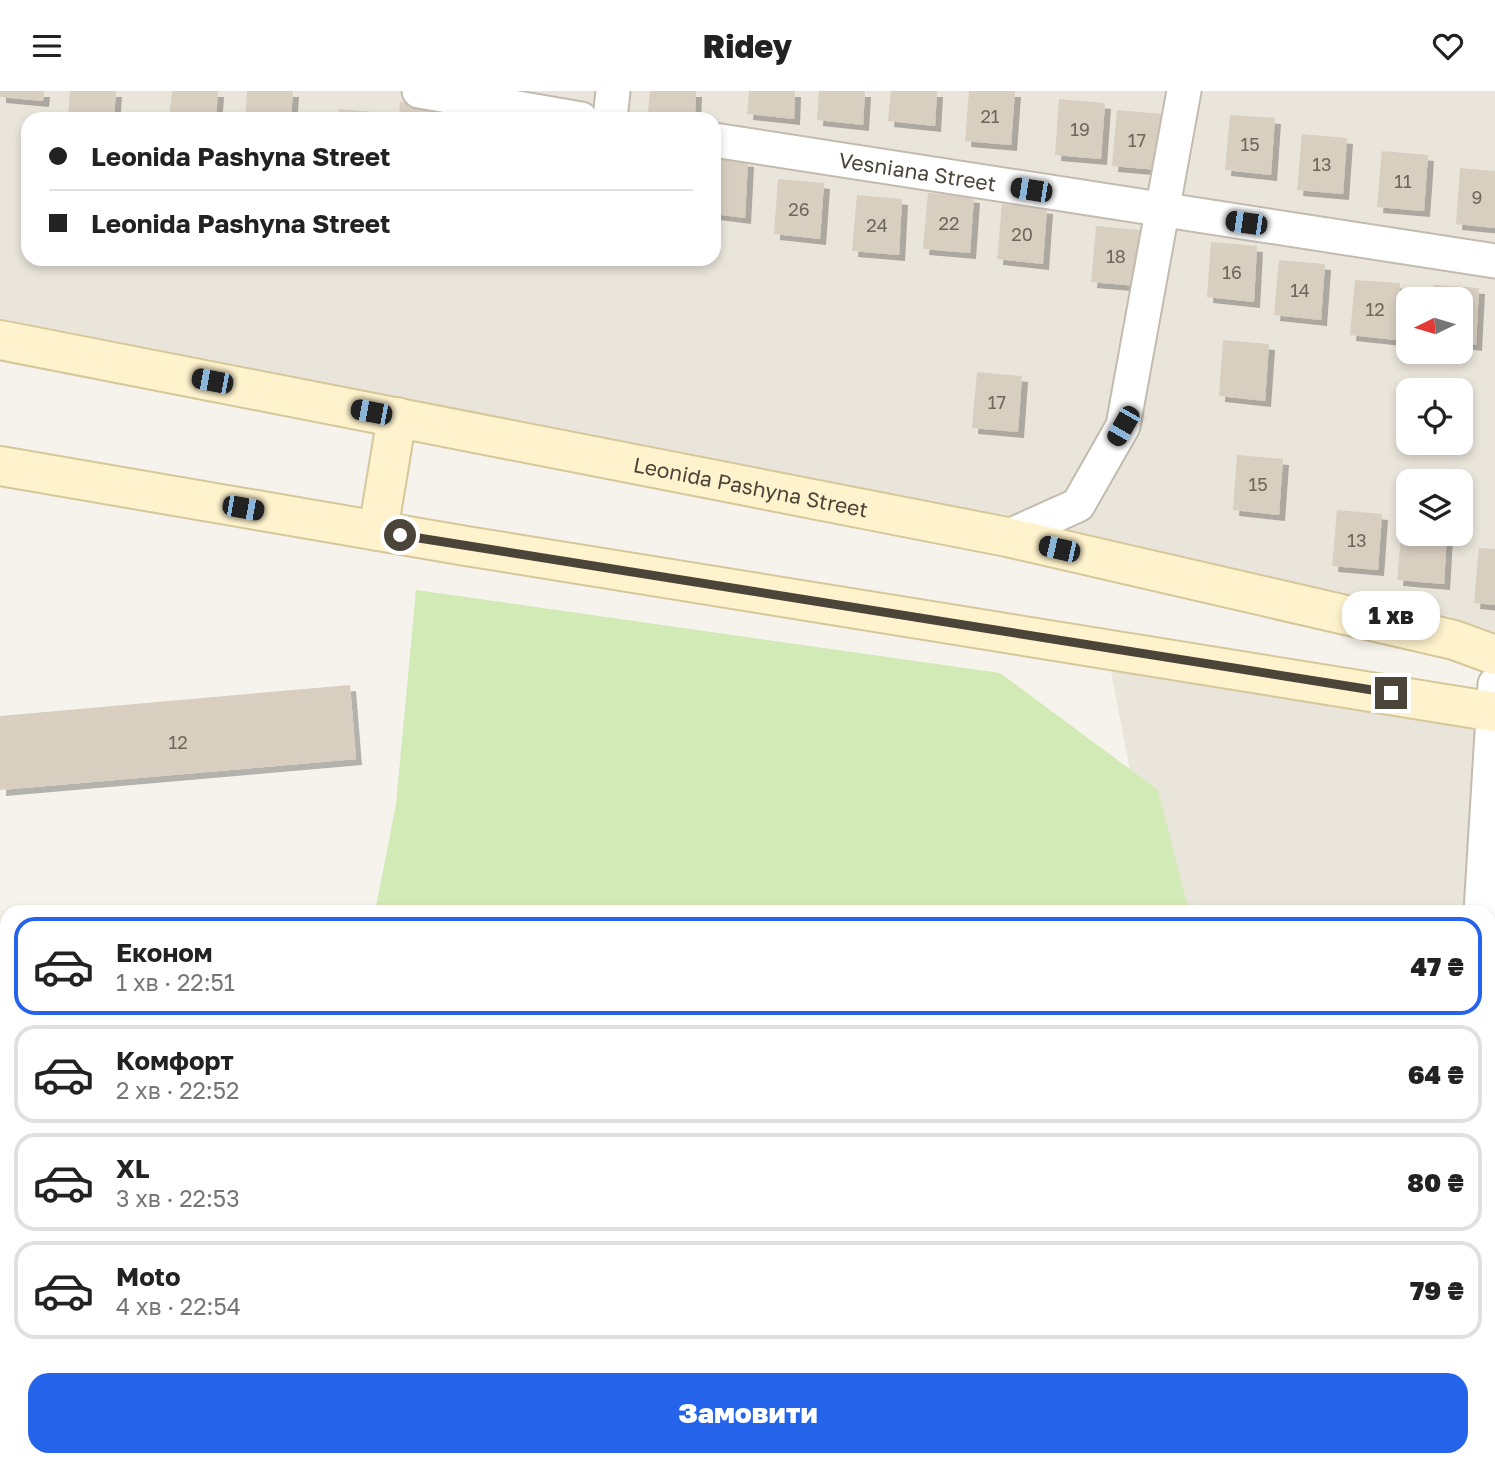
<!DOCTYPE html>
<html lang="uk">
<head>
<meta charset="utf-8">
<style>
  :root { --surface:#fff; --page:#f2f2f2; --text:#222; --muted:#767676; --line:#e0e0e0; --accent:#2563eb }
  body { margin:0; font-family:"Golos Text",sans-serif; background:var(--page); color:var(--text); height:100vh; display:flex; flex-direction:column; font-size:26px; white-space:nowrap }
  * { box-sizing:border-box; margin:0 }
  p { font-size:23px; color:var(--muted) }
  .icon { flex:none; width:38px; height:38px; fill:none; stroke:currentColor; stroke-width:2; stroke-linecap:round; stroke-linejoin:round }
  .map { position:relative; flex:1; overflow:hidden }
  .drawer { position:absolute; left:0px; top:814px; width:1496px; height:562px; display:flex; flex-direction:column; background:var(--surface); border-radius:21px 21px 0 0; box-shadow:0 4px 10px #0003 }
  .drawer>* { flex:none }
  .guide { position:absolute; left:21px; top:21px; width:700px; height:154px; border-radius:21px; box-shadow:0 4px 10px #0003; display:grid; align-content:center; height:154px; padding:0 28px; background:var(--surface) }
  .needle { width:46px; rotate:265deg }
  .controls { position:absolute; left:1396px; top:196px; display:grid; gap:14px }
  .controls a { display:grid; place-items:center; width:77px; height:77px; border-radius:14px; background:var(--surface); box-shadow:0 4px 10px #0003; font-size:35px }
  .end { position:absolute; width:32px; height:32px; margin:-16px; border:9px solid #4b4439; background:#fff; box-shadow:0 0 0 4px #fff }
  .from { border-radius:50% }
  .bubble { position:absolute; height:49px; border-radius:21px; background:var(--surface); box-shadow:0 4px 10px #0003; font-size:23px; font-weight:800; line-height:49px; text-align:center }
  .car { position:absolute; width:21px; height:42px; margin:-21px -10px; border-radius:9px; box-shadow:0 0 5px 2px #0007; background:linear-gradient(#222 24%,#8ab4d8 0 40%,#222 0 76%,#8ab4d8 0 86%,#222 0) }
  .guide b { display:flex; align-items:center; gap:24px; height:66px; font-size:26px }
  .guide b+b { border-top:2px solid var(--line) }
  .guide i { width:18px; height:18px; background:var(--text) }
  ul { padding:12px 0 0; list-style:none }
  li { display:flex; align-items:center; gap:21px; height:98px; margin:0 14px 10px; padding:0 14px; border:4px solid var(--line); border-radius:21px }
  li div { flex:1 }
  li b { display:block; font-size:26px }
  li em { font-style:normal; font-weight:800 }
  li.active { border-color:var(--accent) }
  li>.icon { width:63px; height:63px; stroke-width:1.5 }
  .primary-button { display:flex; gap:14px; margin-top:auto; padding:14px 28px }
  .primary-button a { flex:1; height:80px; border-radius:21px; background:var(--accent); color:#fff; font-size:28px; font-weight:800; line-height:80px; text-align:center }
  header { display:flex; justify-content:space-between; align-items:center; height:91px; padding:0 28px; background:var(--surface); font-size:32px; font-weight:800 }
  .map>svg:first-child { display:block }
  .residential { fill:#eae5da; fill-rule:evenodd }
  .green { fill:#d2eab5 }
  .building { fill:#d8cfc1; filter:url(#shadow) }
  .lines { fill:none; stroke-linecap:round; stroke-linejoin:round }
  .minor-casing { stroke:#c2bbae; stroke-width:37 }
  .secondary-casing { stroke:#d6c79b; stroke-width:42 }
  .minor { stroke:#fff; stroke-width:33 }
  .secondary { stroke:#fff3cd; stroke-width:38 }
  .route { stroke:#4b4439; stroke-width:9 }
  .labels { text-anchor:middle; dominant-baseline:central; stroke-width:5; stroke-linejoin:round; paint-order:stroke }
  .number-label { font-size:18px; fill:#6e675b }
  .street-label { font-size:21px; fill:#4b4439; stroke:#fff }
</style>
</head>
<body>
<header><svg class="icon" aria-label="menu" viewBox="0 0 24 24"><path d="M4 6h16M4 12h16M4 18h16"/></svg>Ridey<svg class="icon" aria-label="heart" viewBox="0 0 24 24"><path d="M12 20l-8-8c-3-5 5-10 8-4 3-6 11-1 8 4z"/></svg></header>
<div class="map">
<svg width="1495" height="1374" viewBox="0 0 1495 1374">
  <defs>
    <filter id="shadow"><feDropShadow dx="6" dy="6" stdDeviation="0" flood-color="#0004"/></filter>
  </defs>
  <rect width="100%" height="100%" fill="#f6f3ec"/>
  <path class="residential" d="M0,0H1495V547L1446,527L0,229ZM28,28H714V168H28ZM1409,208H1461V261H1409ZM1409,299H1461V352H1409ZM1409,390H1461V443H1409Z
    M1110,575L1495,630V1374H1326V1368H1489V821H1157Z"/>
  <path class="green" d="M416,499L1000,582L1158,699L1189,821H375L396,713Z
    M303,1369L1386,1368V1374H298Z"/>
  <path class="building" d="M0,0H44L43,10L0,6Z
    M70,0H116L114,28L68,24Z
    M172,0H218L216,28H169Z
    M247,0H293L291,28H245Z
    M650,0H696L695,26L648,21Z
    M749,0H795L794,28L747,23Z
    M819,0H865L863,34L817,29Z
    M891,0H937L935,35L888,30Z
    M969,0H1015L1011,54L965,50Z
    M1059,8L1105,12L1101,68L1055,64Z
    M400,11L446,15L445,28H399Z
    M339,18L385,22L384,28H338Z
    M1117,19L1162,23L1158,79L1112,75Z
    M1230,24L1275,27L1271,84L1225,79Z
    M1302,43L1347,47L1343,103L1297,99Z
    M1382,60L1428,64L1424,120L1377,116Z
    M714,67L748,70L745,127L714,123Z
    M1460,77L1495,80V137L1456,133Z
    M778,88L824,92L820,148L774,143Z
    M928,102L974,106L970,162L923,158Z
    M857,104L902,108L899,164L852,160Z
    M1002,113L1047,117L1043,173L997,168Z
    M1096,135L1141,139L1137,195L1091,191Z
    M1211,151L1257,155L1254,211L1207,206Z
    M1279,169L1325,173L1321,229L1274,224Z
    M1355,189L1400,192L1396,249L1350,244Z
    M1434,194L1479,197L1476,254L1461,252V208H1433Z
    M1223,249L1269,253L1265,310L1219,305Z
    M977,281L1022,285L1018,341L972,337Z
    M1237,364L1283,368L1279,424L1233,419Z
    M1337,419L1382,423L1378,479L1332,475Z
    M1402,433L1409,434V443H1447L1444,493L1397,489Z
    M1479,457L1495,458V514L1474,512Z
    M350,594L356,668L0,699V625Z"/>
  <g class="lines">
    <g class="minor-casing">
      <g id="minor">
        <path d="M419,0L581,28"/>
        <path d="M610,28L613,0"/>
        <path id="s1" d="M714,49L1495,170"/>
        <path d="M1007,446L1078,414L1123,335L1184,0"/>
        <path d="M1481,821L1495,593"/>
        <path d="M1443,1374L1444,1368"/>
      </g>
    </g>
    <g class="secondary-casing">
      <g id="secondary">
        <path id="s2" d="M0,249L1007,446L1454,549L1495,564"/>
        <path d="M0,375L466,455L1495,621"/>
        <path d="M378,440L397,326"/>
      </g>
    </g>
    <use href="#minor" class="minor"/>
    <use href="#secondary" class="secondary"/>
  </g>
  <g class="lines">
    <path class="route" d="M400,444L1391,602"/>
  </g>
  <g class="labels">
    <g class="number-label">
      <text x="990" y="25">21</text>
      <text x="1080" y="38">19</text>
      <text x="1137" y="49">17</text>
      <text x="1250" y="53">15</text>
      <text x="1322" y="73">13</text>
      <text x="1403" y="90">11</text>
      <text x="1477" y="106">9</text>
      <text x="799" y="118">26</text>
      <text x="949" y="132">22</text>
      <text x="877" y="134">24</text>
      <text x="1022" y="143">20</text>
      <text x="1116" y="165">18</text>
      <text x="1232" y="181">16</text>
      <text x="1300" y="199">14</text>
      <text x="1375" y="218">12</text>
      <text x="997" y="311">17</text>
      <text x="1258" y="393">15</text>
      <text x="1357" y="449">13</text>
      <text x="178" y="651">12</text>
    </g>
    <g class="street-label">
      <text stroke="none"><textPath href="#s1" startOffset="206">Vesniana Street</textPath></text>
      <text stroke="none"><textPath href="#s2" startOffset="765">Leonida Pashyna Street</textPath></text>
    </g>
  </g>
</svg>
<div class="controls">
<a><svg class="needle" viewBox="-14 -14 28 28"><path d="M0-13l5 13h-10z" fill="#e53935"/><path d="M0 13l5-13h-10z" fill="#767676"/></svg></a>
<a><svg class="icon" aria-label="locate" viewBox="0 0 24 24"><circle cx="12" cy="12" r="6"/><path d="M12 2v4M12 18v4M2 12h4M18 12h4"/></svg></a>
<a><svg class="icon" aria-label="layers" viewBox="0 0 24 24"><path d="M12 4l9 5-9 5-9-5zM3 14l9 5 9-5"/></svg></a>
</div>
<i class="end from" style="left:400px;top:444px"></i>
<i class="end" style="left:1391px;top:602px"></i>
<div class="bubble" style="left:1342px;top:500px;width:98px">1 хв</div>
<i class="car" style="left:1031px;top:99px;rotate:279deg"></i>
<i class="car" style="left:1246px;top:132px;rotate:278deg"></i>
<i class="car" style="left:212px;top:290px;rotate:281deg"></i>
<i class="car" style="left:371px;top:321px;rotate:281deg"></i>
<i class="car" style="left:1123px;top:335px;rotate:210deg"></i>
<i class="car" style="left:243px;top:417px;rotate:100deg"></i>
<i class="car" style="left:1059px;top:458px;rotate:283deg"></i>
<div class="guide">
<b><i class="from"></i>Leonida Pashyna Street</b>
<b><i></i>Leonida Pashyna Street</b>
</div>
<section class="drawer">
<ul>
<li class="active"><svg class="icon" aria-label="car" viewBox="0 0 24 24"><path d="M5 17H2v-5l4-1 3-4h7l3 4 3 1v5h-3M9 17h6M6 11h13"/><circle cx="7" cy="17" r="2"/><circle cx="17" cy="17" r="2"/></svg><div><b>Економ</b><p>1 хв · 22:51</p></div><em>47 ₴</em></li>
<li><svg class="icon" aria-label="car" viewBox="0 0 24 24"><path d="M5 17H2v-5l4-1 3-4h7l3 4 3 1v5h-3M9 17h6M6 11h13"/><circle cx="7" cy="17" r="2"/><circle cx="17" cy="17" r="2"/></svg><div><b>Комфорт</b><p>2 хв · 22:52</p></div><em>64 ₴</em></li>
<li><svg class="icon" aria-label="car" viewBox="0 0 24 24"><path d="M5 17H2v-5l4-1 3-4h7l3 4 3 1v5h-3M9 17h6M6 11h13"/><circle cx="7" cy="17" r="2"/><circle cx="17" cy="17" r="2"/></svg><div><b>XL</b><p>3 хв · 22:53</p></div><em>80 ₴</em></li>
<li><svg class="icon" aria-label="car" viewBox="0 0 24 24"><path d="M5 17H2v-5l4-1 3-4h7l3 4 3 1v5h-3M9 17h6M6 11h13"/><circle cx="7" cy="17" r="2"/><circle cx="17" cy="17" r="2"/></svg><div><b>Moto</b><p>4 хв · 22:54</p></div><em>79 ₴</em></li>
</ul>
<div class="primary-button"><a>Замовити</a></div>
</section>
</div>
</body>
</html>
